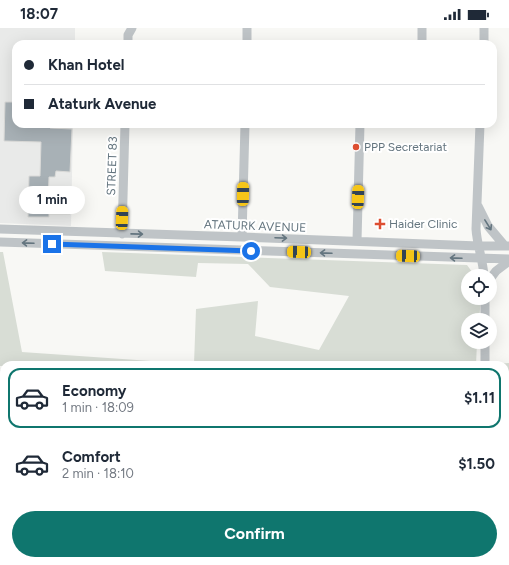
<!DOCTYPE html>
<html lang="en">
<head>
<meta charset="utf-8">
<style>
  :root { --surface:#fff; --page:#f6f6f7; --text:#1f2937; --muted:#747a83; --line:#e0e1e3; --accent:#0f766e }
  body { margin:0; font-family:Figtree,sans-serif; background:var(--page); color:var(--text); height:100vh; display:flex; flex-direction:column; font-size:15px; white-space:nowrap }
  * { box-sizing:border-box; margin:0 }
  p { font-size:13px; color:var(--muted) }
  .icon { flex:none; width:22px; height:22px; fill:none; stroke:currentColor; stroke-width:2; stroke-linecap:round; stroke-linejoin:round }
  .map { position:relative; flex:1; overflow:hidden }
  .panel { position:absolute; left:0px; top:333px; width:509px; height:204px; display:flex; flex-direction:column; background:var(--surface); border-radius:12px 12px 0 0; box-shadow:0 4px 16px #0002 }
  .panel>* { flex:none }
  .hud { position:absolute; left:12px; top:12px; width:485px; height:88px; border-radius:12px; box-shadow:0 4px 16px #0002; display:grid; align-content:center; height:88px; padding:0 12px; background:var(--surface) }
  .fabs { position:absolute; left:461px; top:241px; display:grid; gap:8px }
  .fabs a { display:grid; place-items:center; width:36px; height:36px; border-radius:50%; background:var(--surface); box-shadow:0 4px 16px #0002; font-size:20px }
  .end { position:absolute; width:18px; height:18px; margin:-9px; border:5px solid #1a73e8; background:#fff; box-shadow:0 0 0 2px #fff }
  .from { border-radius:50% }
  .bubble { position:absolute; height:28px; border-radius:14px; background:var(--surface); box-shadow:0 4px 16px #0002; font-size:13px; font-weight:700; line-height:28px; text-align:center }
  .car { position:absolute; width:12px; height:24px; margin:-12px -6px; border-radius:5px; box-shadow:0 0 3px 1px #0007; background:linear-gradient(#f5c518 24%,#345 0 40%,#f5c518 0 76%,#345 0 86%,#f5c518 0) }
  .hud b { display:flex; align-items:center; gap:14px; height:38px; font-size:15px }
  .hud b+b { border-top:1px solid var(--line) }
  .hud i { width:10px; height:10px; background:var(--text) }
  ul { padding:7px 0 0; list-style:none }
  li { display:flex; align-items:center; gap:12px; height:60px; margin:0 8px 6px; padding:0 4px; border:2px solid transparent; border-radius:12px }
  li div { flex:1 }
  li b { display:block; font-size:15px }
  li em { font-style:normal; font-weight:700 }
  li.active { border-color:var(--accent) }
  li>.icon { width:36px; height:36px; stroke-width:1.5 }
  .cta { display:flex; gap:8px; margin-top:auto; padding:8px 12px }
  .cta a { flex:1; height:46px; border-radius:24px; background:var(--accent); color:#fff; font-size:16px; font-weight:700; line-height:46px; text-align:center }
  .status { display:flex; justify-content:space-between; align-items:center; height:28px; padding:0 20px; background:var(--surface); direction:ltr }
  .status svg { height:11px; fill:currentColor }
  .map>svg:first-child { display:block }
  .built { fill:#e9eae9 }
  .green { fill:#d8ddd5 }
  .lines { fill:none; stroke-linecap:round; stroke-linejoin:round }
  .stream { stroke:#b9c5c9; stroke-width:2 }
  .building { fill:#a8b1b6; stroke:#dadad8 }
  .minor { stroke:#bfc4c7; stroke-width:9 }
  .oneway { stroke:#64757f }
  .route { stroke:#1a73e8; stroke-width:5 }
  .poi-dot { fill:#dd4e31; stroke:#fff; stroke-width:1.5 }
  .labels { text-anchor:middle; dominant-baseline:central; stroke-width:4; stroke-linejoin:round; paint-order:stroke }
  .poi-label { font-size:12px; fill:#64757f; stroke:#fff; text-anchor:start }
  .street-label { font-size:12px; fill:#64757f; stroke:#fff }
</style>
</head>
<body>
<div class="status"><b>18:07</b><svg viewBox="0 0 49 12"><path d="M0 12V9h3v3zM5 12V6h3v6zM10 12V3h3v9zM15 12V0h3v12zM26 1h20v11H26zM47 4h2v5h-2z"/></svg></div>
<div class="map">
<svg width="509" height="537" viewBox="0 0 509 537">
  <rect width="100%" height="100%" fill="#f8f8f5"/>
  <path class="built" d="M0,0H75V16H16V96H73L71,198L0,195Z"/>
  <path class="green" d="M0,224H3L22,324L194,336L196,281L258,273L255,308L319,322L349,268L270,259L248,236L198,235L196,249L105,243L102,224L467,237L475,248H468V270H481L479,292H468V314H477L476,337L0,338Z
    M509,335V357H505V337H495V336Z"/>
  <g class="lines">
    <path class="stream" d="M0,373L4,374
      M260,533L264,537"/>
  </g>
  <path class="building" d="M5,74H16V96H51L50,100L72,101L70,144L56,143L55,149H49L48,175H70V186H49V189H28L29,148H40L41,114L4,113Z
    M0,437L2,438L1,509H0Z
    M390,533H434V537H396Z"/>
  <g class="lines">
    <path class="minor" d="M128,16V7L132,0
      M247,16V0
      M422,16V0
      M484,16V0
      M480,96L476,201C477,217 483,232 484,248
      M478,178L488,198L504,217
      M0,201L242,209L479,218H509
      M122,206L125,96
      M242,209L245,96
      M357,213L360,96
      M0,214L509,231
      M490,251L496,243L509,233
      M485,270V292
      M485,314V337
      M0,347H4
      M505,362H509
      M468,537L469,533"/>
  </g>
  <defs><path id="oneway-shaft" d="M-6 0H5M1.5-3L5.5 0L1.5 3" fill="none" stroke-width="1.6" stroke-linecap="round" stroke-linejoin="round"/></defs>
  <g class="oneway">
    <use href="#oneway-shaft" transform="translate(488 197) rotate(58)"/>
    <use href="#oneway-shaft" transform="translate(137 206) rotate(1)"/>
    <use href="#oneway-shaft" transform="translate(281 210) rotate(2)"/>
    <use href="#oneway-shaft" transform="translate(28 215) rotate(-178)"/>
    <use href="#oneway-shaft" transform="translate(326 225) rotate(-178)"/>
    <use href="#oneway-shaft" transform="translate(456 230) rotate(-178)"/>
  </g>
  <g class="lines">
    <path class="route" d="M52,216L251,223"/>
  </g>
  <g class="poi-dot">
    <circle cx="356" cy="119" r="4"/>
    <path d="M378 190h4v4h4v4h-4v4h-4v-4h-4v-4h4z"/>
  </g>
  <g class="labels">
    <g class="poi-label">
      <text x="364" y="119">PPP Secretariat</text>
      <text x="389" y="196">Haider Clinic</text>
    </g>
    <g class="street-label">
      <text transform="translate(112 138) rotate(-88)">STREET 83</text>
      <text transform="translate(255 198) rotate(2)">ATATURK AVENUE</text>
    </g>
  </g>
</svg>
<div class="fabs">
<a><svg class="icon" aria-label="locate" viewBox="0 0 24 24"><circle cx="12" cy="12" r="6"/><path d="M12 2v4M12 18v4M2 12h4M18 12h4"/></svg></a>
<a><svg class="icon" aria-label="layers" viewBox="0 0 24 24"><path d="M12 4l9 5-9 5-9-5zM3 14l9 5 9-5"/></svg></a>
</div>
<i class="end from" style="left:251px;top:223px"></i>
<i class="end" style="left:52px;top:216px"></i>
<div class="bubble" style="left:19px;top:158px;width:66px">1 min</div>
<i class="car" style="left:243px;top:166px;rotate:1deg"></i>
<i class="car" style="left:358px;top:169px;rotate:2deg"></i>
<i class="car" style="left:122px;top:190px;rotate:2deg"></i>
<i class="car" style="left:299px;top:224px;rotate:272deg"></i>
<i class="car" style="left:408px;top:228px;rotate:272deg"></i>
<div class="hud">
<b><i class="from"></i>Khan Hotel</b>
<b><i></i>Ataturk Avenue</b>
</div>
<section class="panel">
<ul>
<li class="active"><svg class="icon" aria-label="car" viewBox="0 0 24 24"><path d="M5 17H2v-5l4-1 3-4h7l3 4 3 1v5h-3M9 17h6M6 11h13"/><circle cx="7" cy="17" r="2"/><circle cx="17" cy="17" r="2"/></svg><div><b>Economy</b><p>1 min · 18:09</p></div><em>$1.11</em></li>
<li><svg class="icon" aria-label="car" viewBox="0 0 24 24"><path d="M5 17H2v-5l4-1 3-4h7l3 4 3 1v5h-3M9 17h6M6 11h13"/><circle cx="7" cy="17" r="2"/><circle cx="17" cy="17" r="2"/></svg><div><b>Comfort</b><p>2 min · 18:10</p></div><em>$1.50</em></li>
</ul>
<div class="cta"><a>Confirm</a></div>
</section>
</div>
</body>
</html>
